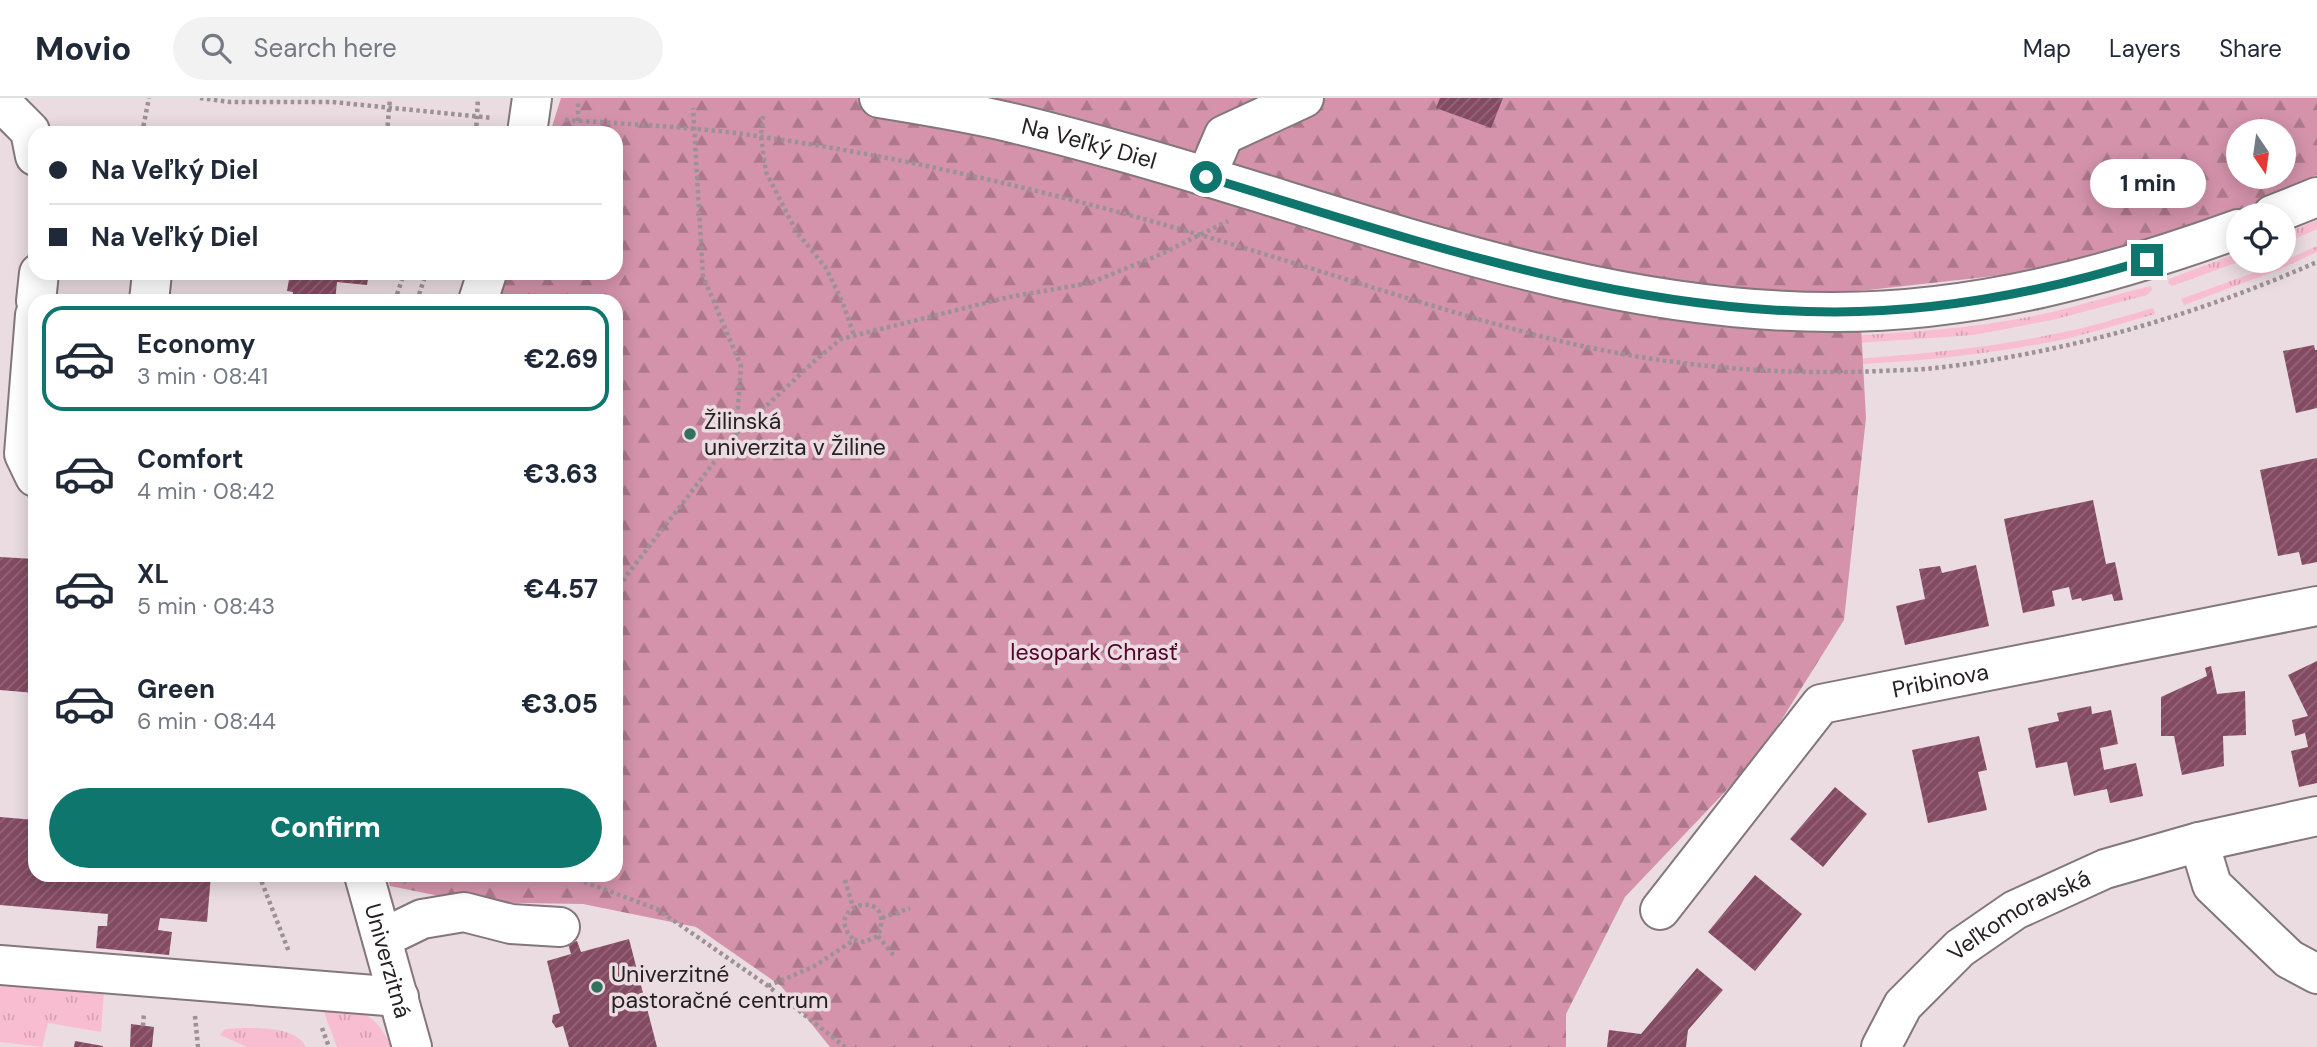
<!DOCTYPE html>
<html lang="en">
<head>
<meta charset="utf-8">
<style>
  :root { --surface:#fff; --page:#f2f2f3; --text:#1f2937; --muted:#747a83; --line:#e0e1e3; --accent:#0f766e }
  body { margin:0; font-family:"DM Sans",sans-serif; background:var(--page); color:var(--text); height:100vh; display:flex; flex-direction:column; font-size:26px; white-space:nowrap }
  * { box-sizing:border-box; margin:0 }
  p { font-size:23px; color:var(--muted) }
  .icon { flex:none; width:38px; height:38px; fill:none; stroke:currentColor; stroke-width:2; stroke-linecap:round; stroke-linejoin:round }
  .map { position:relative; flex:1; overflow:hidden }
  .sheet { position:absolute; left:28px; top:196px; width:595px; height:588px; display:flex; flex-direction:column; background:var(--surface); border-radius:21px; box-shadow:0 4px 18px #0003 }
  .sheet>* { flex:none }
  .hud { position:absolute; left:28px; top:28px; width:595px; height:154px; border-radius:21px; box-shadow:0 4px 18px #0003; display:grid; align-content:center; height:154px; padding:0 21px; background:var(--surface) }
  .needle { width:46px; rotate:167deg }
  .fabs { position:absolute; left:2226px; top:21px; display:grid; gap:14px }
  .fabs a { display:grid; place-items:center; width:70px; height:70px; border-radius:50%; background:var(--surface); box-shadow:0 4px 18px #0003; font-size:35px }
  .end { position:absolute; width:32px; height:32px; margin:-16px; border:9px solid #0f766e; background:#fff; box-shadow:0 0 0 4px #fff }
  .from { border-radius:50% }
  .bubble { position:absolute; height:49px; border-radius:24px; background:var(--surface); box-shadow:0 4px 18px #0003; font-size:23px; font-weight:800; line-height:49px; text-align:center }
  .hud b { display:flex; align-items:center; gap:24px; height:66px; font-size:26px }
  .hud b+b { border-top:2px solid var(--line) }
  .hud i { width:18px; height:18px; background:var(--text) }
  ul { padding:12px 0 0; list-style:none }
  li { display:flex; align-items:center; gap:21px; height:105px; margin:0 14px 10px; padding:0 7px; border:4px solid transparent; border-radius:21px }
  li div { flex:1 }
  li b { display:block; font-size:26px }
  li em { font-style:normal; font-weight:800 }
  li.active { border-color:var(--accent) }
  li>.icon { width:63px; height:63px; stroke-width:1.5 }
  .button { display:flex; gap:14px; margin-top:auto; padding:14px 21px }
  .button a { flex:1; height:80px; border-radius:42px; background:var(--accent); color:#fff; font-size:28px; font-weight:800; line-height:80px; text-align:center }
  header { display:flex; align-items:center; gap:42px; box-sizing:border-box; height:98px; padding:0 35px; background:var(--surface); border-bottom:2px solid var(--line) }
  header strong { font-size:33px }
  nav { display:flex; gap:38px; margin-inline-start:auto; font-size:24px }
  .search { width:490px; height:63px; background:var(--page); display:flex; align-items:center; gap:18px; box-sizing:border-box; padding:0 24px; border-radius:38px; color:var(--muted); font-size:26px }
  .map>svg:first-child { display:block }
  .grass { fill:url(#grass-tufts) }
  .forest { fill:url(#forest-firs); fill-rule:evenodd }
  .building { fill:url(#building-hatch) }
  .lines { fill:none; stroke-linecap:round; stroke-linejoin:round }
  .minor-casing { stroke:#83777b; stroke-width:42 }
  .path { stroke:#9c9295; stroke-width:4.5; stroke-dasharray:3.5 3.5; stroke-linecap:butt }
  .minor { stroke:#fff; stroke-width:38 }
  .route { stroke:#0f766e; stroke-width:9 }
  .poi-dot { fill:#32715e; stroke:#eadce0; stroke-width:2.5 }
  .labels { text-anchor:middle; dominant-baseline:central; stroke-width:7; stroke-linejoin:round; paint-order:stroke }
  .street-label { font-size:23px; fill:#272123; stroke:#eadce0 }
  .poi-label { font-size:23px; fill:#272123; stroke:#eadce0; text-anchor:start }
  .park-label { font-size:23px; fill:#51032c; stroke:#eadce0 }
</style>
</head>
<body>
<header>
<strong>Movio</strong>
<div class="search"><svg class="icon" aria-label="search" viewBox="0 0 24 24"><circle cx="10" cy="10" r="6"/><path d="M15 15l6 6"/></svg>Search here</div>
<nav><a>Map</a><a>Layers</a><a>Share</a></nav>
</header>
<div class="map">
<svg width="2317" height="949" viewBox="0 0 2317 949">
  <defs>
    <pattern id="grass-tufts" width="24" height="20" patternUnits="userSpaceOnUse" patternTransform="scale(1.75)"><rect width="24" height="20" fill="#f9bdd2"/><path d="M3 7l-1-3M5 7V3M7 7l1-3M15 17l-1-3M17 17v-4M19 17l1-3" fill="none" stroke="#d5a2b4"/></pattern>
    <pattern id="forest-firs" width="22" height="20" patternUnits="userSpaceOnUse" patternTransform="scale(1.75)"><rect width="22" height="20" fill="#d493aa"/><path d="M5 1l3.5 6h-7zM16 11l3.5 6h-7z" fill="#ac788a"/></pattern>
    <pattern id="building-hatch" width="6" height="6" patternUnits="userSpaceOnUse" patternTransform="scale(1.75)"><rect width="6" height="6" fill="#844a61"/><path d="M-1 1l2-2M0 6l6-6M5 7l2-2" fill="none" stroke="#926678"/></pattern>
  </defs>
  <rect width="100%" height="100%" fill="#eadce0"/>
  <path class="grass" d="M2317,122V131L2284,146V136Z
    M2317,148V154L2278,172L2184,207L2181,201L2275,167Z
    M2238,155V163H2241L2172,188L2168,185L2169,181Z
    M2151,188L2152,192L2147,197L2052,222L1974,237L1843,246L1844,238C1913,234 1984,230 2052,214C2085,206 2118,196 2151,188Z
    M2153,210L2155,216C2122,225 2089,236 2056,243C1985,257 1914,264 1842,267L1840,262C1912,257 1984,251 2054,236C2088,230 2121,219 2153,210Z
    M0,884L104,892L101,934L48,925L42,949L0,944Z
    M322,909C363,914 371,910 392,949H337Z
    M225,931C248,930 294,926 306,949H247L220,937Z"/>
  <path class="forest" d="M561,0H2317V77L2220,121L2031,174L1859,193L1866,320L1844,522L1759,658L1625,799L1566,916V949H830L781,888L696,829L583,806L469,804L390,788L387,777H616V203H496L505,175H616V35H550ZM2238,33H2284V79H2238Z"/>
  <path class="building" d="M1440,0H1503L1491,30L1436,10Z
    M290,175H369L367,187L337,184L335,203H292L293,194L287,193Z
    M2314,247L2315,252H2317V310L2296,315L2283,253Z
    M2317,360V464L2302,467L2299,454L2278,458L2260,372Z
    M2093,402L2106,466L2115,464L2123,502L2114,503L2112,496L2082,503L2081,500L2072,502L2069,489L2052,493L2055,508L2023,515L2004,421Z
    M0,459L35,461V595L0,592Z
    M1976,467L1989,528L1905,547L1896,508L1925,501L1919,471L1940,468L1942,475Z
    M2317,563V685L2299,689L2291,653L2308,649L2305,635L2295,638L2292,622L2308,618L2288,577Z
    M2211,568L2217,596L2245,593L2246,637L2223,638L2224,668L2182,677L2174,638H2161V599L2207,578L2205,570Z
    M2091,608L2092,616L2111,612L2118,646L2100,650L2104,672L2136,665L2143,698L2110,705L2107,691L2074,698L2067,664L2036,670L2028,630L2059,623L2057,615Z
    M1979,638L1987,672L1978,674L1987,712L1928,725L1912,652Z
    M1835,689L1867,716L1823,769L1790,741Z
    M0,719L35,722V777H211L207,824L160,820L158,832L172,834L169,857L96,850L98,828H107L108,816L0,807Z
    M1755,777L1802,816L1755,873L1708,834Z
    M629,841L657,949H569L563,928L556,930L552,924L553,917L560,915L547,863L571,856L568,846L577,843L581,854Z
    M1697,870L1723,892L1688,932L1686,949H1607L1609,932L1641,936Z
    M131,926L154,929L152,949H130Z
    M75,943L103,948V949H74Z"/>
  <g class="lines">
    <g class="minor-casing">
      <g id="minor">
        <path id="s1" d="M879,0C916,6 953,12 990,20C1033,29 1076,41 1119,53C1354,118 1587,215 1835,214C1975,214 2108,178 2238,131"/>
        <path d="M0,3L30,33L35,58"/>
        <path d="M527,35L532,0"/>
        <path d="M1206,79L1224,37L1304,0"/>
        <path d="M2272,117L2317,99"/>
        <path d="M36,203L39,175"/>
        <path d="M149,203L152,175"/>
        <path d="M478,203L487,175"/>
        <path d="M35,217L24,356L35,379"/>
        <path d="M2199,744L2212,787L2289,861L2317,876"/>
        <path id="s2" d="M364,777L412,949"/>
        <path id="s3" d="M1660,812L1821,606L2317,508"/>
        <path d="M383,840L422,821L464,814L511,826L560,829"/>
        <path d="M0,867L399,899"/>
        <path id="s4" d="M1881,949L1903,907L1960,850L2015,812L2105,771L2199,744L2317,718"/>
      </g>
    </g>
    <path class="path" d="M200,0L230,4H332L493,20
      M763,18L761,39L766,74L796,133L826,170L842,203L854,237
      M565,22C616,25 667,28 718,33C742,35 766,40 790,43C912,62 1032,90 1151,123C1279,158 1404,202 1532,236C1646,266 1764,278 1881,273C1899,272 1918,272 1935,270C2066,255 2197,217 2317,164
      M578,23V3
      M142,35L149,0
      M387,35L390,0
      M476,35L478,0
      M395,203L404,175
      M417,203L426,175
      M736,336L818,260L841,241L1009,199L1090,185L1159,157L1228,123
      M616,495L627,477L736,336L741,268L703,178L693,10
      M259,777L289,854
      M529,777L571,779L657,811L768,888L845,949
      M845,782L853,809
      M403,784L433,777
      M882,820L910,810
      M878,838L894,858
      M768,888L813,869L854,842L864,844L878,838C898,786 818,807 854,842
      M195,918L198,949
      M143,928L144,914
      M322,930L329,949"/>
    <use href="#minor" class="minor"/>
  </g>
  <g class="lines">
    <path class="route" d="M1206,79C1411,141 1619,214 1835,214C1941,214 2047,193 2147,162"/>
  </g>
  <g class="poi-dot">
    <circle cx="690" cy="336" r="7"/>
    <circle cx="597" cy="889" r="7"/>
  </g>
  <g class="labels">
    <g class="street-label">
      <text stroke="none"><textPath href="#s1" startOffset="215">Na Veľký Diel</textPath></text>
      <text stroke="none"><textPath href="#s3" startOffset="383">Pribinova</textPath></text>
      <text stroke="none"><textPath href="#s4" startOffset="196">Veľkomoravská</textPath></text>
      <text stroke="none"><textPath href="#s2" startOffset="89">Univerzitná</textPath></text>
    </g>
    <g class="poi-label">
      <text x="704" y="323">Žilinská<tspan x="704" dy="26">univerzita v Žiline</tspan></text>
      <text x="611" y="876">Univerzitné<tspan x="611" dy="26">pastoračné centrum</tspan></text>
    </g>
    <g class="park-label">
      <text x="1094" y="554">lesopark Chrasť</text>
    </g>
  </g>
</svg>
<div class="fabs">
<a><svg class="needle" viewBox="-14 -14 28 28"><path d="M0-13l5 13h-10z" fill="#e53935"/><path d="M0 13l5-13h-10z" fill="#747a83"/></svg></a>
<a><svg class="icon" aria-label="locate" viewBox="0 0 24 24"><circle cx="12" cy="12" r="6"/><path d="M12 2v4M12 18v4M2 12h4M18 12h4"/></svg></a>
</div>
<i class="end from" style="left:1206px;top:79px"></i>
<i class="end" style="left:2147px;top:162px"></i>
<div class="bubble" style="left:2090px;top:61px;width:116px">1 min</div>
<div class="hud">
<b><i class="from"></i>Na Veľký Diel</b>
<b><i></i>Na Veľký Diel</b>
</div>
<section class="sheet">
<ul>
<li class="active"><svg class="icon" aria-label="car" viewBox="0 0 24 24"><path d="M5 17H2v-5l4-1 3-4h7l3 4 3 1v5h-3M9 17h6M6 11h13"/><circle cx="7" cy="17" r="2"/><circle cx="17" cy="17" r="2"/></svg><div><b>Economy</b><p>3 min · 08:41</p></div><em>€2.69</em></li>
<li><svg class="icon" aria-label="car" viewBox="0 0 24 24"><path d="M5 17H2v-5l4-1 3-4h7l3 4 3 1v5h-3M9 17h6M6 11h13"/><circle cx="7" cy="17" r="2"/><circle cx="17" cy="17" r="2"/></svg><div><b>Comfort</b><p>4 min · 08:42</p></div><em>€3.63</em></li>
<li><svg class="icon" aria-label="car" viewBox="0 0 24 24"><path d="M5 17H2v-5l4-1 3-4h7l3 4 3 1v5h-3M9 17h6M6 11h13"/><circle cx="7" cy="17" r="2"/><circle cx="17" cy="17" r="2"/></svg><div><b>XL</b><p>5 min · 08:43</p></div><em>€4.57</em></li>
<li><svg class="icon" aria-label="car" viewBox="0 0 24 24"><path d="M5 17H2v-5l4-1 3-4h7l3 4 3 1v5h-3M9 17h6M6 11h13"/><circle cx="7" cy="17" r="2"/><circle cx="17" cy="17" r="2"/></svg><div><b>Green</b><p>6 min · 08:44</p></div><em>€3.05</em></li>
</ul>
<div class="button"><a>Confirm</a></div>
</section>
</div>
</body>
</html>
